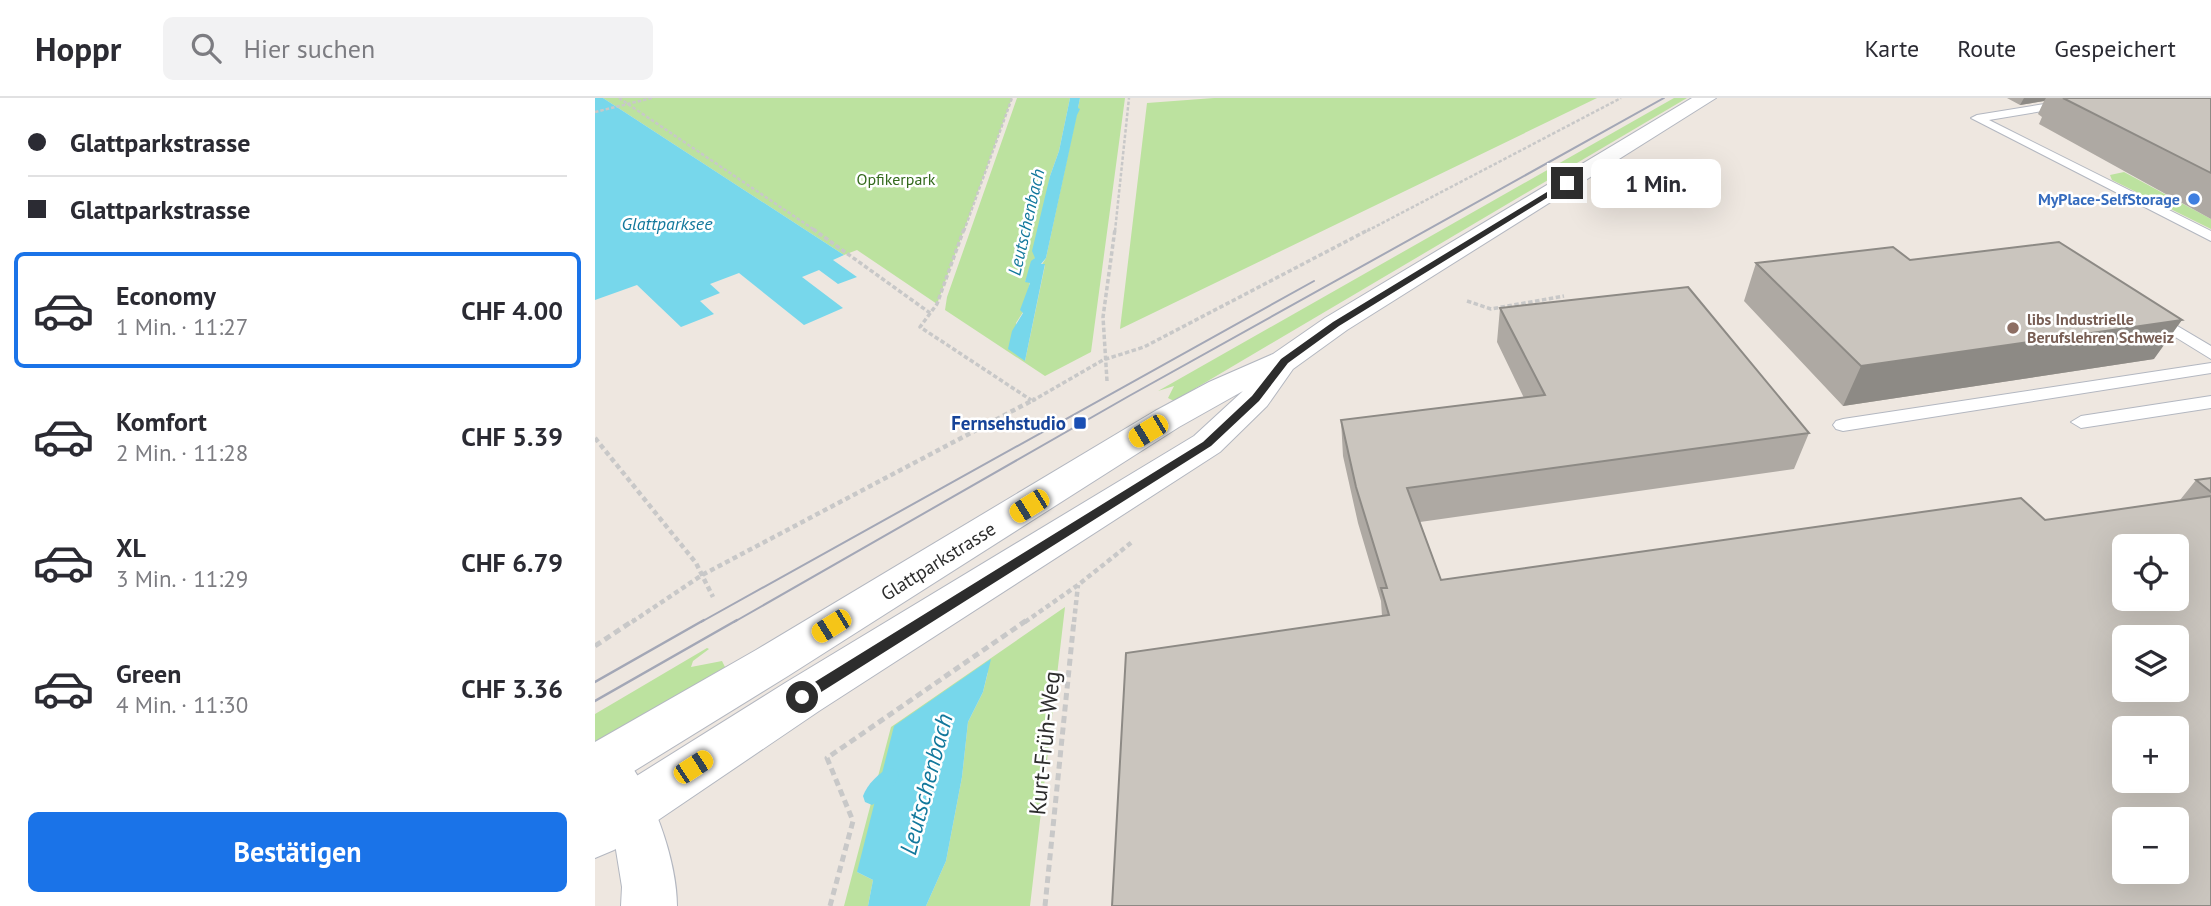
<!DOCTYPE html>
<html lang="de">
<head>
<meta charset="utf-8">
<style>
  :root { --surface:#fff; --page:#f2f2f3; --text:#2b2b33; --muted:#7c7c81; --line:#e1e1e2; --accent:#1a73e8 }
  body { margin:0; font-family:"PT Sans",sans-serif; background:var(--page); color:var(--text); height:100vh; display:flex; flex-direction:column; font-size:26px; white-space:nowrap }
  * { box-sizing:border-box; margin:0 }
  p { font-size:23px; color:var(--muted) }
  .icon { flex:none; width:38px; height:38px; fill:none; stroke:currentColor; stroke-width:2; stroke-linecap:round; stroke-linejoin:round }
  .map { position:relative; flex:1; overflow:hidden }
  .drawer { display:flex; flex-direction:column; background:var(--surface); width:595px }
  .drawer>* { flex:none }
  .hud { display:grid; align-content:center; height:154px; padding:0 28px; background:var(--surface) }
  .fabs { position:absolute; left:1517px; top:436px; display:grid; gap:14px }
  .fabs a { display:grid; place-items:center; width:77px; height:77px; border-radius:10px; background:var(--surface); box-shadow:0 7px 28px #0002; font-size:35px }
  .end { position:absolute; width:32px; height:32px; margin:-16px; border:9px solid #2d2d2d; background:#fff; box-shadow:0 0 0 4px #fff }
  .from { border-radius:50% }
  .bubble { position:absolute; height:49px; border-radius:10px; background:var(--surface); box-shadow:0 7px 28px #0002; font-size:23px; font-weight:600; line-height:49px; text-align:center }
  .car { position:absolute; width:21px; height:42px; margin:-21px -10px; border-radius:9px; box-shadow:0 0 5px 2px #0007; background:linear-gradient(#f5c518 24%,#345 0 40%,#f5c518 0 76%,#345 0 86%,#f5c518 0) }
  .hud b { display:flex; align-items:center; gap:24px; height:66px; font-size:26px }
  .hud b+b { border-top:2px solid var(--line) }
  .hud i { width:18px; height:18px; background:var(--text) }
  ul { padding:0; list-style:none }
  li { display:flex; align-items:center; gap:21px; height:116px; margin:0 14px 10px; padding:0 14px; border:4px solid transparent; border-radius:10px }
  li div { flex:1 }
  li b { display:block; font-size:26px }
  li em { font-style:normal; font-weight:600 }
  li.on { border-color:var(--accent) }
  li>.icon { width:63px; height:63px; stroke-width:1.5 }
  .button { display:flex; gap:14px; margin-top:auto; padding:14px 28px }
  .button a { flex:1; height:80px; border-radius:10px; background:var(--accent); color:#fff; font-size:28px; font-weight:600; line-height:80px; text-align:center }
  header { display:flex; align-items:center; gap:42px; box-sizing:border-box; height:98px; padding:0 35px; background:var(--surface); border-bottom:2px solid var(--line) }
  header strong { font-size:33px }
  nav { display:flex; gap:38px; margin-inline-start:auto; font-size:24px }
  .search { width:490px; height:63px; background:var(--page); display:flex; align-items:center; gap:18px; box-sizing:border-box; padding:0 24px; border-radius:10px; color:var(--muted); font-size:26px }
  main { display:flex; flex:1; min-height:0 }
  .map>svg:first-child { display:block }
  .green { fill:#bce29f }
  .water { fill:#77d7eb }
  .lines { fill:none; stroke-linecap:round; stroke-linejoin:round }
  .stream { fill:#77d7eb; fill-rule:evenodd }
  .service-casing { stroke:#b3b7c0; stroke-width:2 }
  .minor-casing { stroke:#b3b7c0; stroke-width:2 }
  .tertiary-casing { stroke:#b3b7c0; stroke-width:2 }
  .path-far3 { stroke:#c8c8c8; stroke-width:2.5; stroke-dasharray:3.5 2; stroke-linecap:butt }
  .path-far2 { stroke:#c8c8c8; stroke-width:3.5; stroke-dasharray:4.5 2.5; stroke-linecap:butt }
  .path-far1 { stroke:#c8c8c8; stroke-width:4.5; stroke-dasharray:5 3.5; stroke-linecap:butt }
  .path { stroke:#c8c8c8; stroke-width:5; stroke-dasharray:7 4.5; stroke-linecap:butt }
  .service { fill:#fff; fill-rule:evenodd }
  .minor { fill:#fff; fill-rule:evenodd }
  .tertiary { fill:#fff; fill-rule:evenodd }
  .tram-far1 { stroke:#a3a7b6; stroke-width:2 }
  .tram { stroke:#a3a7b6; stroke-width:2.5 }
  .wall { fill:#aea9a3 }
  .shaded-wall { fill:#8d8a85 }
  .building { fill:#cac5be; stroke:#8d8a85; stroke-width:2; fill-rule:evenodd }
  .route { fill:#2d2d2d }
  .shop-dot { fill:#3f7fe0; stroke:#fff; stroke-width:2.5 }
  .education-dot { fill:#8d6e63; stroke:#fff; stroke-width:2.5 }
  .transit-dot { fill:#1a4fb4; stroke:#fff; stroke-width:2.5 }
  .labels { text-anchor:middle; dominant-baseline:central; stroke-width:5; stroke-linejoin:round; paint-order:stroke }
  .far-park-label { font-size:16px; fill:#346a1d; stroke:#fff }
  .far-shop-label { font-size:16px; font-weight:bold; fill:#366cbe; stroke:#fff; text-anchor:end }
  .far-education-label { font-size:16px; font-weight:bold; fill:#785e54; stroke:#fff; text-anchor:start }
  .far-water-label { font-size:18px; font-style:italic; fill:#12789c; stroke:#fff }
  .transit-label { font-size:19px; font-weight:bold; fill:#164399; stroke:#fff; text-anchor:end }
  .street-label { font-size:19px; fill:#2d2d2d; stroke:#fff }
  .near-street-label { font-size:23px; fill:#2d2d2d; stroke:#fff }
  .near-water-label { font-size:24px; font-style:italic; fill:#12789c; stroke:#fff }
</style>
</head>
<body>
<header>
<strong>Hoppr</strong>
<div class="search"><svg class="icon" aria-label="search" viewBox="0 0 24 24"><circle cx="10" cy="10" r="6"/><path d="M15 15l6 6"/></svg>Hier suchen</div>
<nav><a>Karte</a><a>Route</a><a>Gespeichert</a></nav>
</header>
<main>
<section class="drawer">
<div class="hud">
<b><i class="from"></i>Glattparkstrasse</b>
<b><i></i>Glattparkstrasse</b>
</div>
<ul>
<li class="on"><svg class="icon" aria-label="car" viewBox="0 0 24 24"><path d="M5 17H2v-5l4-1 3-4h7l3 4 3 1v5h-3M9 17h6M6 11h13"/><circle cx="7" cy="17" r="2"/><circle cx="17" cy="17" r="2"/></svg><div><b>Economy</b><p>1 Min. · 11:27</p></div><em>CHF 4.00</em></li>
<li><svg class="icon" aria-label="car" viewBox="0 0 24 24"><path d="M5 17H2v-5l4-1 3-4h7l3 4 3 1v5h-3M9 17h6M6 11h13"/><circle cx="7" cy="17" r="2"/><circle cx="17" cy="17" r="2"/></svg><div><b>Komfort</b><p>2 Min. · 11:28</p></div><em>CHF 5.39</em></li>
<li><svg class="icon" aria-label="car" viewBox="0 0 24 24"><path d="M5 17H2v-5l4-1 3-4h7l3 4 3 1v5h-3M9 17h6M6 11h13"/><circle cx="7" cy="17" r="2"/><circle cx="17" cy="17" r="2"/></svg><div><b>XL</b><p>3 Min. · 11:29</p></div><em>CHF 6.79</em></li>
<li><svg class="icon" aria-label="car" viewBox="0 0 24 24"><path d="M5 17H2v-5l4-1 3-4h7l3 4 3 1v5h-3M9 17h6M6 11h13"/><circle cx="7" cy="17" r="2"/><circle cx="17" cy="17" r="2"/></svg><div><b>Green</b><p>4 Min. · 11:30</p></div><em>CHF 3.36</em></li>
</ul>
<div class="button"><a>Bestätigen</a></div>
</section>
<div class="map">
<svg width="1616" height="808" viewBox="0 0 1616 808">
  <rect width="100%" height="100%" fill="#eee7e0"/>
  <path class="green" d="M8,0H417L342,206L262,152L249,157Z
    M422,0H475L464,53L455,78L440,160L430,184H435L428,214L421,225L430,263L450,167L446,168L451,160L485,0H530L496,254L450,278L350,212L352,199Z
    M619,0H1002L525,231L552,5Z
    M1079,0H1092L579,303L573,300L579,288L563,293Z
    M1529,74L1616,121V131L1517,82L1515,77Z
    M470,509L435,808H331L351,763L367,679L373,624L388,594L393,574L262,774L278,782L273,808H249L296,629Z
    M112,550L114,551L98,563L96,569L127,563L130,569L0,646V616Z"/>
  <path class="water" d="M0,0H8L249,157L238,162L262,179L243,186L224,172L207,179L248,210L209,227L144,175L115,186L125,195L105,203L119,216L86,229L42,187L0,202Z
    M475,0H485L483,10L485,11L482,17L451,160L446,166H450L430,263L413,251L417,233L428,215L425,212L435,185L430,184L436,163L440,160L437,153L455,78L464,53Z
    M396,561L388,594L373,624L367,679L351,763L331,808H273L278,782L262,774L299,628Z"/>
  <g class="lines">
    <path class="stream" d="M295,670L302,672L304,678C299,689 288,702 277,707L270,704L268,698C272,687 284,674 295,670Z"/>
    <g class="service-casing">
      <path id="service" d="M1486,0H1513L1507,3L1394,22L1616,133V143L1376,20L1382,17Z
        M1557,213L1616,248V261L1551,221L1549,218Z
        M1616,265V275L1248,333L1241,331L1238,327L1241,323L1248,321Z
        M1616,298V310L1486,330L1476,324L1486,318Z"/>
    </g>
    <g class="minor-casing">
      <path id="minor" d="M6,644C12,646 21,648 25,653C56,688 82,762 82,808H26L27,789L21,752L0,704V646Z"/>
    </g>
    <g class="tertiary-casing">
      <path id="tertiary" d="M1097,0H1121L752,232L698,271L672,308L625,354L224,613L19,752L0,760V704L190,585L599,338L648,293L584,329L193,578L18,686L0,693V644L161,552L560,313L614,284L678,256L730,220Z"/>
    </g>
    <path class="path-far3" d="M24,0L221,133
      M0,14L57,0
      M369,133L417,0
      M520,133L534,0
      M772,133L1026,0"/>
    <path class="path-far2" d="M218,131L335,215
      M369,131L342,206L325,229L436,302
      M872,203L896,211L969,198
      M512,283L508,219L520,131
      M437,303L508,262L549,249L775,131"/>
    <path class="path-far1" d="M0,340L101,465L118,499
      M37,524L107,477L440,301
      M430,524L483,487L537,444
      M479,524L483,487"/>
    <path class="path" d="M0,548L39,522
      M235,808L258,723L232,660L432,522
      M450,808L479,522"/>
    <use href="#service" class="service"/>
    <use href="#minor" class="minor"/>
    <use href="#tertiary" class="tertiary"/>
    <path class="tram-far1" d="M106,524L719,183
      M139,524L534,298L1069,0"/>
    <path class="tram" d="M0,584L109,522
      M0,603L142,522"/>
  </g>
  <path class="wall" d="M1412,0H1616V121L1444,26L1447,19L1443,16L1449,3L1425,7Z
    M1315,162L1559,261L1248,308L1149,203L1161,165Z
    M905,210L1214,335L1199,371L825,424L846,482L1450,422L1585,402L1601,382L1616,380V808L787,518L786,503L763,425L748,358L746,322L929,300L902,244Z"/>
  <path class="shaded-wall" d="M1429,0H1451L1449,3L1425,7Z
    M1587,222L1559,261L1248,308L1266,268Z"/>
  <path class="building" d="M1468,0H1616V75Z
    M1464,144L1587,222L1266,268L1161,165L1298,149L1315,162Z
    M1093,189L1214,335L812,390L846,482L1426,400L1450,422L1616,398V808H517L531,555L794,517L786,490H792L761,389L746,322L950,297L905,210ZM1530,448H1582V500H1530ZM1530,539H1582V592H1530ZM1530,630H1582V682H1530ZM1530,721H1582V774H1530Z
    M1616,380V394L1601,382Z"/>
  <path class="route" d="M970,83L976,85L744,228L693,265L664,303L616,348L212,603H202V595L608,344L657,298L686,261L738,224Z"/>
  <circle class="shop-dot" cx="1599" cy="101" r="7"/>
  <circle class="education-dot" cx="1418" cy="230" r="7"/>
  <rect class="transit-dot" x="478" y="318" width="14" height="14" rx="3.5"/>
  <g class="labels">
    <g class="far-park-label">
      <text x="301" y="81">Opfikerpark</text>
    </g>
    <g class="far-shop-label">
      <text x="1585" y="101">MyPlace-SelfStorage</text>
    </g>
    <g class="far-education-label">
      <text x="1432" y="221">libs Industrielle<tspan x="1432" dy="18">Berufslehren Schweiz</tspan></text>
    </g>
    <g class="far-water-label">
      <text transform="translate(431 124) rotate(-77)">Leutschenbach</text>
      <text x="72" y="125">Glattparksee</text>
    </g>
    <g class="transit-label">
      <text x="471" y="325">Fernsehstudio</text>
    </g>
    <g class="street-label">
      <text transform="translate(343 463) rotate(-32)">Glattparkstrasse</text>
    </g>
    <g class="near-street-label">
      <text transform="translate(449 645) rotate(-84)">Kurt-Früh-Weg</text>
    </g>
    <g class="near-water-label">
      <text transform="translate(331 686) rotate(-75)">Leutschenbach</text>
    </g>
  </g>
</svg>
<div class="fabs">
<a><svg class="icon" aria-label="locate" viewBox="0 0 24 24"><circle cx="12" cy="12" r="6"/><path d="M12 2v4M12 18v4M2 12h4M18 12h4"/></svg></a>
<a><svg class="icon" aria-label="layers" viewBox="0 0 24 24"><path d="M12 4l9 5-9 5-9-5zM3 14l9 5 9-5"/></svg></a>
<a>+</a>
<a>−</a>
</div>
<i class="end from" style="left:207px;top:599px"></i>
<i class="end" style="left:972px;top:85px"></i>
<div class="bubble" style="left:996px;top:61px;width:130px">1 Min.</div>
<i class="car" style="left:553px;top:333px;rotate:239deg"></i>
<i class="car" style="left:434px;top:408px;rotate:238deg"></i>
<i class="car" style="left:236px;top:528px;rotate:238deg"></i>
<i class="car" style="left:98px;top:669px;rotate:57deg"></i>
</div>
</main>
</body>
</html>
